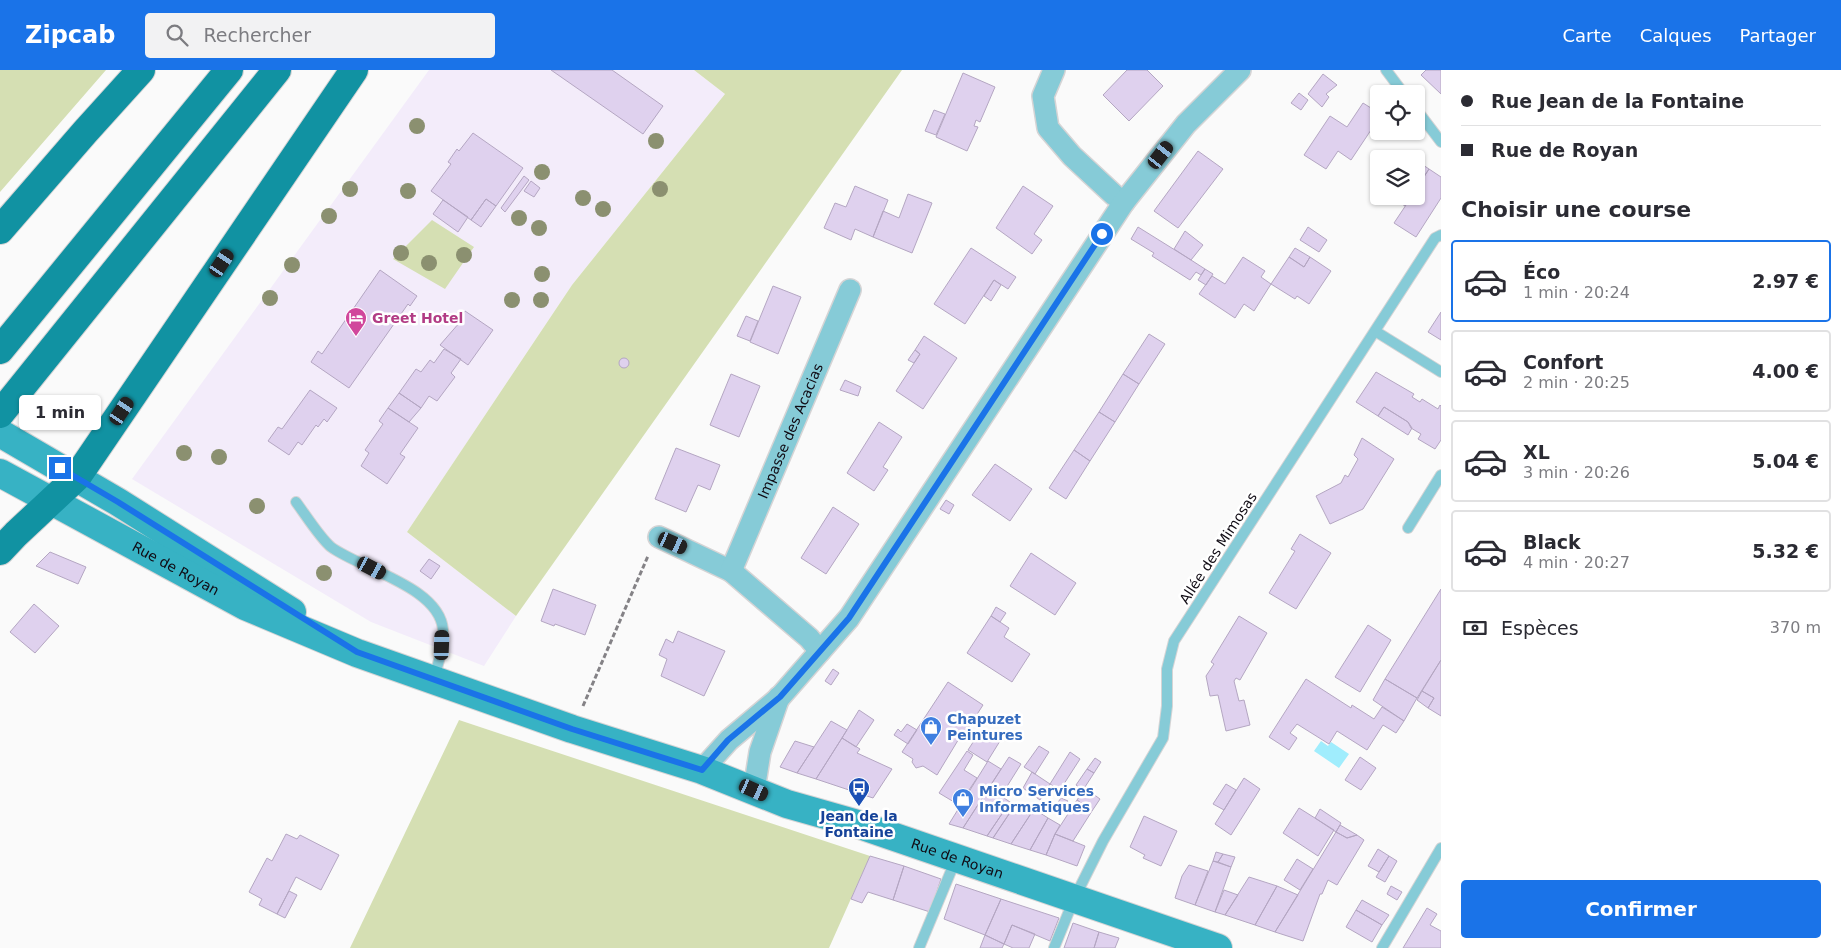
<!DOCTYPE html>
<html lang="fr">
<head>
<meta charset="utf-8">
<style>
  :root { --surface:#fff; --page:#f2f2f3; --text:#2b2b33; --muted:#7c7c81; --line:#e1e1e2; --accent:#1a73e8 }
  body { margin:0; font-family:"DejaVu Sans",sans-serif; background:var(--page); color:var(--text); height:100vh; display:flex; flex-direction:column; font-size:19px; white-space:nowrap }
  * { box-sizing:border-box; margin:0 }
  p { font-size:16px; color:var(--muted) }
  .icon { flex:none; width:28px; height:28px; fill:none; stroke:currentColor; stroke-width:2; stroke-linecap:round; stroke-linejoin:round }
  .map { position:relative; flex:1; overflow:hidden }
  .drawer { display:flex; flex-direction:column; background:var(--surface); width:400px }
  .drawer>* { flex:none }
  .guide { display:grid; align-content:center; height:110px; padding:0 20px; background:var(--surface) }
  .buttons { position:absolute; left:1370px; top:15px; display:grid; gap:10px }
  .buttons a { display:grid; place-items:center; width:55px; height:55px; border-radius:5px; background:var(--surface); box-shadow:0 1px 4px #0004; font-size:25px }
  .end { position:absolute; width:22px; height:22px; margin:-11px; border:6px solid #1a73e8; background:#fff; box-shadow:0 0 0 2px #fff }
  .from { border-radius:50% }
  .bubble { position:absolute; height:35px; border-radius:5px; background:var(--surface); box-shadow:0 1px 4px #0004; font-size:16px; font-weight:800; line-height:35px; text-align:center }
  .car { position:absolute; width:15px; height:30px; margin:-15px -8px; border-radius:6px; box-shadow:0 0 4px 1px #0007; background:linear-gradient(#222 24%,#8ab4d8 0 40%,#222 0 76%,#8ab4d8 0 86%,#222 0) }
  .guide b { display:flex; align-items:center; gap:18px; height:48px; font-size:19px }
  .guide b+b { border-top:1px solid var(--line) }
  .guide i { width:12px; height:12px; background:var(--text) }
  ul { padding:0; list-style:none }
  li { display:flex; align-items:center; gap:15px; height:82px; margin:0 10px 8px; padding:0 10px; border:2px solid var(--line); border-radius:5px }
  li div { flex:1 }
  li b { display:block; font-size:19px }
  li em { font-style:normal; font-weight:800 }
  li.selected { border-color:var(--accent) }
  li>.icon { width:45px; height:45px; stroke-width:1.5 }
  h2 { padding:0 20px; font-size:22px; line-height:60px }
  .pay { display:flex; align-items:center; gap:12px; height:55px; padding:0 20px; font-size:19px }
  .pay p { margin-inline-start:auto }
  .action { display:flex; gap:10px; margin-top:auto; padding:10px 20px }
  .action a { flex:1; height:58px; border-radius:5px; background:var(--accent); color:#fff; font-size:20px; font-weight:800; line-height:58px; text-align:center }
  header { display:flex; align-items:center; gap:30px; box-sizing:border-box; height:70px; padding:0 25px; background:var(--accent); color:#fff }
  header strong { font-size:24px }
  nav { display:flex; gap:28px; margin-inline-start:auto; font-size:18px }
  .search { width:350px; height:45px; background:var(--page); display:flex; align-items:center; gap:12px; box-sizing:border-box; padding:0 18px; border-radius:5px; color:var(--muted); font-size:19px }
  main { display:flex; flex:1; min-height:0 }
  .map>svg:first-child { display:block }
  .built { fill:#f3ecfa }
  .green { fill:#d5dfb3 }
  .water { fill:#a0edfd }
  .building { fill:#dfd1ee; stroke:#b4a6c2 }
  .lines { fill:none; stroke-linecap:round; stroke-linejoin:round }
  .service-casing { stroke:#d5d4d5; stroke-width:12 }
  .minor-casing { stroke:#d5d4d5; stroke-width:24 }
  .secondary-casing { stroke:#d5d4d5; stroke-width:30 }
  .trunk-casing { stroke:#d5d4d5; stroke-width:30 }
  .path { stroke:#848286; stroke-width:3; stroke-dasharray:5 2.5; stroke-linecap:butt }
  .service { stroke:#86cbd7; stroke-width:10 }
  .minor { stroke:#86cbd7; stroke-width:21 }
  .secondary { stroke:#37b2c4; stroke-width:28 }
  .trunk { stroke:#1192a2; stroke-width:28 }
  .tree { fill:#8b9070 }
  .route { stroke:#1a73e8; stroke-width:6 }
  .labels { text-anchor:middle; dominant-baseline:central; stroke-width:5; stroke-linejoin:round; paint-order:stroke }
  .hotel-label { font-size:14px; font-weight:bold; fill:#b23c85; stroke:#fff; text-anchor:start }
  .street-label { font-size:14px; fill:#100b14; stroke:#fff }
  .shop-label { font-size:14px; font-weight:bold; fill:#366cbe; stroke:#fff; text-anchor:start }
  .transit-label { font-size:14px; font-weight:bold; fill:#164399; stroke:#fff }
</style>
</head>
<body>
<header>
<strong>Zipcab</strong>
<div class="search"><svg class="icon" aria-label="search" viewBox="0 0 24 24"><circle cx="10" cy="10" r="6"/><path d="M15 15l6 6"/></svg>Rechercher</div>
<nav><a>Carte</a><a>Calques</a><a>Partager</a></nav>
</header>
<main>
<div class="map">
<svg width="1441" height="878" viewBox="0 0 1441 878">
  <rect width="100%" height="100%" fill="#fafafa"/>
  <path class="built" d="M429,0H694L725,24L572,215L407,462L516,546L484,596L371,552L132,409Z"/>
  <path class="green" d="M0,0H106L0,122Z
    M694,0H902L516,546L407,462L572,215L725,24Z
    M432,150L474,177L445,219L393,189Z
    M459,650L870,786L829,878H350Z"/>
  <path class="water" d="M1321,671L1328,676L1331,672L1349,684L1339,698L1314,681Z"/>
  <path class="building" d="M551,0H612L663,36L643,64Z
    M1127,0H1147L1163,16L1129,51L1103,25Z
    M1426,0H1441V24L1421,5Z
    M963,3L995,17L980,52L976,50L974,56L978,57L967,81L936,67Z
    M1323,4L1337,15L1326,24L1329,27L1322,37L1308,24Z
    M1299,23L1308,30L1301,40L1291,33Z
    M1363,33L1379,43V48L1351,90L1338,81L1326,99L1304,85L1330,46L1347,57Z
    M934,40L945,44L936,65L925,61Z
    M473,63L523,98L496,136L486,129L471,150L431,121L451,94L448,92L457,79L459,81Z
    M1198,81L1223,99L1178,158L1154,141Z
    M1420,93L1429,99L1416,119V98Z
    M1429,99L1441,107V128L1416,167L1394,153L1412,126H1416V119Z
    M524,106L529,110L505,142L501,138Z
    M531,111L540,118L534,127L524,121Z
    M855,116L888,130L873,167L855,159L851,170L824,158L835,133L846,137Z
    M1023,116L1053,136L1034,164L1042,170L1032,184L996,158Z
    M908,124L932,133L912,183L873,167L883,141L899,148Z
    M1398,126H1412L1405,136L1396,130Z
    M486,129L496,136L481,157L471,150Z
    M443,130L468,147L458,162L433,144Z
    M1138,157L1191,190L1205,199L1201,205L1196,202L1190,210L1152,186L1154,183L1131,169Z
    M1308,157L1327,170L1319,182L1300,170Z
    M1185,161L1203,175L1191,190L1174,179Z
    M971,178L1016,207L1008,219L994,210L965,254L934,234Z
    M1295,178L1310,187L1304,197L1289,187Z
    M1243,187L1265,201L1261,207L1271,214L1254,241L1244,234L1235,248L1199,224L1212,206L1225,214Z
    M1289,187L1304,197L1310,187L1331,201L1309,234L1297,226L1295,229L1271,214Z
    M1205,199L1213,204L1206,215L1198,210Z
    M380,200L417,226L410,236L408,234L349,318L311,292L318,281L322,284Z
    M994,210L1001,215L991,231L984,226Z
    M773,216L801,227L778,284L750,272Z
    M465,241L493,260L468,295L440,275L460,252L459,250Z
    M1441,242V270L1428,262Z
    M746,246L758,251L750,271L737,266Z
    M1149,264L1165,274L1139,314L1123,304Z
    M924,266L957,288L923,339L896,321L920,284L915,280Z
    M444,279L461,289L451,303L455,307L437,331L429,326L421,338L399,323L416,299L421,302L430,290L434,293Z
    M915,280L920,284L914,293L908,290Z
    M619 293a5 5 0 1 1 10 0a5 5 0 1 1-10 0Z
    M1376,302L1414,324L1412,327L1420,332L1422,329L1438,339L1440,335L1441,336V370L1435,379L1418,369L1421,364L1411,358L1408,352L1384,337L1378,346L1356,332Z
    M731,304L760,316L739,367L710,355Z
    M1123,304L1139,314L1115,352L1099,342Z
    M845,310L861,317L858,326L840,320Z
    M310,320L337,338L327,352L324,349L318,357L316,355L302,375L298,372L289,385L268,371L278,357L282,359Z
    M399,323L421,338L409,352L388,338Z
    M1384,337L1408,352L1412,358L1408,365L1378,346Z
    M388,338L418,358L400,384L405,387L387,414L361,396L369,383L365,380L383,354L379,351Z
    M1099,342L1115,352L1090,391L1074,380Z
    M879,352L902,367L883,397L888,400L874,421L847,403Z
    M1362,368L1394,389L1363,439L1330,454L1316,426L1341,413L1345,405L1348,407L1358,389L1354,385Z
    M676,378L720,395L710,420L698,415L686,442L655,429Z
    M1074,380L1090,391L1066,429L1049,418Z
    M995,394L1032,419L1010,451L972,425Z
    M946,430L954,435L949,444L940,439Z
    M833,437L859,454L826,504L801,488Z
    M1300,464L1331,483L1296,539L1269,523L1295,481L1291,479Z
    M50,482L86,497L78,514L36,496Z
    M1031,483L1076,513L1055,545L1010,516Z
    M429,489L440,496L431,509L420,501Z
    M553,519L596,535L585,565L555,554L554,556L541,551Z
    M1441,519V590L1417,628L1385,609Z
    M34,534L59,556L35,583L10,562Z
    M996,537L1006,543L1000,552L991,546Z
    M991,546L1009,558L1004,567L1030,584L1012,612L967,583Z
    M1239,546L1267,563L1240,610L1236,608L1234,611L1239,631L1244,630L1250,655L1226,661L1218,625L1210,626L1206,606L1214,594L1211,592Z
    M1368,555L1391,570L1360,622L1335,607Z
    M678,561L725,581L704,626L661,606L667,589L659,585L666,569L673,573Z
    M1441,590V646L1428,638L1434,628L1422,621Z
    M833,599L839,603L831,615L825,611Z
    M1306,609L1351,638L1352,635L1374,649L1382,637L1404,651L1396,663L1383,655L1367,680L1337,661L1329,674L1297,654L1290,663L1297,668L1289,680L1269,667Z
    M1385,609L1417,628L1404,651L1373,630Z
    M948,612L983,635L965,663L963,662L937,705L923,696L916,698L912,692L913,689L902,682Z
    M1422,621L1434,628L1428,638L1417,630Z
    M859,640L874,650L856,677L842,668Z
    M831,651L847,660L816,709L797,703Z
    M907,654L917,660L908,674L894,665L898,659L901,662Z
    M981,660L1000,671L987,692L968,680Z
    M842,668L860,679L857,683L892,699L873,728L816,709Z
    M795,671L814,677L797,703L780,697Z
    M1039,676L1049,682L1035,704L1024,697Z
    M967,681L973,685L964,700L977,708L959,735L939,723Z
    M1070,682L1080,689L1060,720L1050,714Z
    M1009,687L1021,694L1001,726L1010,732L987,766L963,758Z
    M1360,687L1376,698L1361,720L1345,710Z
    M1095,688L1101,692L1094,703L1087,699Z
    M988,691L1001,699L963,758L949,754Z
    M1087,699L1094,703L1083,720L1076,715Z
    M1032,702L1050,714L1040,730L1023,718Z
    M1244,708L1260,719L1231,765L1215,754Z
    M1226,714L1236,720L1224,740L1213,734Z
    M1085,718L1100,729L1092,741L1077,730Z
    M1061,728L1068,731L1061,742L1054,738Z
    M1077,730L1092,741L1073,771L1055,764Z
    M1010,732L1015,735L993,768L987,766Z
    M1015,735L1030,745L1011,774L993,768Z
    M1299,738L1334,760L1318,786L1283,763Z
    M1034,739L1048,748L1030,780L1011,774Z
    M1320,739L1341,753L1336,762L1315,748Z
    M1144,746L1177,761L1161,796L1143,788L1145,785L1130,777Z
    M1048,748L1060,755L1055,764L1046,785L1030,780Z
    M1340,755L1357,765L1347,768L1336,762Z
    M1336,762L1347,768L1357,765L1364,770L1337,815L1328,810L1322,824H1320L1303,871L1275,862Z
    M286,764L297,769L300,765L339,785L321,820L296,807L277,844L259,835L262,829L249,822L267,788L272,791Z
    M1055,764L1085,776L1077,796L1046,785Z
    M1378,779L1389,786L1379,802L1368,796Z
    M1216,782L1223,784L1218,792L1213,791Z
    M1223,784L1235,787L1231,797L1218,792Z
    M870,786L904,796L893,830L868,822L862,833L851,829Z
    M1389,786L1397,791L1385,812L1376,807Z
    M1297,789L1313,799L1300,820L1284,810Z
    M1213,791L1231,797L1215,842L1195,835Z
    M1189,795L1208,801L1195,835L1175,828L1182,806Z
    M904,796L941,809L930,842L893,830Z
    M1249,807L1277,816L1255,855L1225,845Z
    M956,814L1001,829L985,865L944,849Z
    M1277,816L1298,825L1275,862L1255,855Z
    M1391,816L1402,822L1397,830L1387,824Z
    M1224,820L1238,825L1225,845L1215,842Z
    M289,821L297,825L285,848L277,844Z
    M1001,829L1059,848L1050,871L1012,855L1004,874L985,865Z
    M1362,830L1389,845L1382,855L1356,840Z
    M1427,838L1437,844L1430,855L1441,861V878H1403Z
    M1356,840L1382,855L1372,872L1346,857Z
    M1073,853L1099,862L1094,878H1064Z
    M1012,855L1035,864L1029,878H1013L1004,874Z
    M1099,862L1119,868L1115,878H1094Z
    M985,865L1004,874L1002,878H980Z"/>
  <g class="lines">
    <g class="service-casing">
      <path id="service" d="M1386,0L1404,24
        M1416,39L1441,72
        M1375,261L1441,302
        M296,432C305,444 320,468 331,477C361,499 440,517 443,560C444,577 438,593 434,609
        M1408,458L1441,405
        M919,878L956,789
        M1054,878L1074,829L1103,771L1163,668L1167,636V599L1174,571L1435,168L1441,165
        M1382,878L1441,778"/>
    </g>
    <g class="minor-casing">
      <g id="minor">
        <path d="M1054,0L1043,26L1048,58L1072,86L1114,125L1124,132"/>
        <path d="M659,467L731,501"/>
        <path id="s1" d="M820,581L809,568L731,501L850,220"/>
        <path d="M702,700L729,670L780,627L849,548L1124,132L1186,54L1240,0"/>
        <path d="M754,720L760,682L779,627"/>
      </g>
    </g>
    <g class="secondary-casing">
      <g id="secondary">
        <path d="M0,363L118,432L292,542"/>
        <path id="s2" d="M0,403L245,536L357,583L572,659L702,700L787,734L854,753L1218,878"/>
      </g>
    </g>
    <g class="trunk-casing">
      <path id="trunk" d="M0,160L85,62L141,0
        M0,280L229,0
        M0,344L277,0
        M0,481L16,464L77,407L354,0"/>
    </g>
    <path class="path" d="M583,636L648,486"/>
    <use href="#service" class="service"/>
    <use href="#minor" class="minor"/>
    <use href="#secondary" class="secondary"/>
    <use href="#trunk" class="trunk"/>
  </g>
  <g class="tree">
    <circle cx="417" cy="56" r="8"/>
    <circle cx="656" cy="71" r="8"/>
    <circle cx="542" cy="102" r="8"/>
    <circle cx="350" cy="119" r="8"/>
    <circle cx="660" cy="119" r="8"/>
    <circle cx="408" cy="121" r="8"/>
    <circle cx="583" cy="128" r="8"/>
    <circle cx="603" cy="139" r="8"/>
    <circle cx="329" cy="146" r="8"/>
    <circle cx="519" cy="148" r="8"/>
    <circle cx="539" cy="158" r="8"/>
    <circle cx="401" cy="183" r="8"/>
    <circle cx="464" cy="185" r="8"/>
    <circle cx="429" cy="193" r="8"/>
    <circle cx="292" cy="195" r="8"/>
    <circle cx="542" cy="204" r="8"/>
    <circle cx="270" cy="228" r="8"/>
    <circle cx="512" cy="230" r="8"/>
    <circle cx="541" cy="230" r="8"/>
    <circle cx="184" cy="383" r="8"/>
    <circle cx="219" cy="387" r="8"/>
    <circle cx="257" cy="436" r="8"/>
    <circle cx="324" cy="503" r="8"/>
  </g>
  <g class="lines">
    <path class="route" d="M60,398L118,432L357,582L572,659L702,700L728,670L780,627L849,548L1102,164"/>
  </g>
  <defs>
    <g id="hotel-pin" transform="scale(1.125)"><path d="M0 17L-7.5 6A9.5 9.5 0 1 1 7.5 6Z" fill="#d1479c" stroke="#fff"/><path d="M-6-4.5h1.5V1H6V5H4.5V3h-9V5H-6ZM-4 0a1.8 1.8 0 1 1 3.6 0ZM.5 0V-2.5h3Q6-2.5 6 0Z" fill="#fff"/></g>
    <g id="shop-pin" transform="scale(1.125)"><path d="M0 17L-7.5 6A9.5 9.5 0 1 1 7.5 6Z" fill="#3f7fe0" stroke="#fff"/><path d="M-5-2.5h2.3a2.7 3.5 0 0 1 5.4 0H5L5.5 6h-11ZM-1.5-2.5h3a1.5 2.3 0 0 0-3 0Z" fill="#fff"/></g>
    <g id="bus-pin" transform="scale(1.125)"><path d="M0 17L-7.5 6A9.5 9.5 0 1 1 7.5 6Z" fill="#1a4fb4" stroke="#fff"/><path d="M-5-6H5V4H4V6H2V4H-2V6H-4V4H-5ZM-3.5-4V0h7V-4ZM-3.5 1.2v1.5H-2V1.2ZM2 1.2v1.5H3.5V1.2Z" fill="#fff"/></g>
  </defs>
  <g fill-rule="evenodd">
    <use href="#hotel-pin" x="356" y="248"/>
    <use href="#shop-pin" x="931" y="657"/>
    <use href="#bus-pin" x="859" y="718"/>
    <use href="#shop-pin" x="963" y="729"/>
  </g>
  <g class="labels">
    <g class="hotel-label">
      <text x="372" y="248">Greet Hotel</text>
    </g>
    <g class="street-label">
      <text stroke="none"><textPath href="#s1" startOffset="272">Impasse des Acacias</textPath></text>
      <text transform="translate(1218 478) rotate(-57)">Allée des Mimosas</text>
      <text stroke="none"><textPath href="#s2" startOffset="200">Rue de Royan</textPath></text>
      <text stroke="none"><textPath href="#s2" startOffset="1035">Rue de Royan</textPath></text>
    </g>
    <g class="shop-label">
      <text x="947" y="649">Chapuzet<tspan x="947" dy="16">Peintures</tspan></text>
      <text x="979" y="721">Micro Services<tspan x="979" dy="16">Informatiques</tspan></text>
    </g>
    <g class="transit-label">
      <text x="859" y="746">Jean de la<tspan x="859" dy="16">Fontaine</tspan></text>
    </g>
  </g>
</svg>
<div class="buttons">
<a><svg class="icon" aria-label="locate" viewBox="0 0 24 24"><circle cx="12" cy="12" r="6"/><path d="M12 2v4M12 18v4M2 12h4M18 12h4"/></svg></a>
<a><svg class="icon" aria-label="layers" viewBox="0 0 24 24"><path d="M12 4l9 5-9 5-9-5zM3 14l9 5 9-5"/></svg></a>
</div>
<i class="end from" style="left:1102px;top:164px"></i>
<i class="end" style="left:60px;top:398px"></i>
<div class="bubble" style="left:19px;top:325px;width:82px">1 min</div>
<i class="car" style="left:1161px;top:85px;rotate:38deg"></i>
<i class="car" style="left:222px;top:193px;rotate:34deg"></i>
<i class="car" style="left:122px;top:341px;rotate:34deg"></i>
<i class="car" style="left:673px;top:473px;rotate:114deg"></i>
<i class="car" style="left:372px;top:498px;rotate:118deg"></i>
<i class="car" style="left:442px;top:575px;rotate:2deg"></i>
<i class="car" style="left:754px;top:720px;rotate:114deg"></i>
</div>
<section class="drawer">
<div class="guide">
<b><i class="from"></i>Rue Jean de la Fontaine</b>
<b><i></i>Rue de Royan</b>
</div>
<h2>Choisir une course</h2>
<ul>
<li class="selected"><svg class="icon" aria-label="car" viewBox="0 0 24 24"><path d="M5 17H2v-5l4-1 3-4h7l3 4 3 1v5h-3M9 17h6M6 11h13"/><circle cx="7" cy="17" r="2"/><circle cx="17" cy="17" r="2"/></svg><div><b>Éco</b><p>1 min · 20:24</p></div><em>2.97 €</em></li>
<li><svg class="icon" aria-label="car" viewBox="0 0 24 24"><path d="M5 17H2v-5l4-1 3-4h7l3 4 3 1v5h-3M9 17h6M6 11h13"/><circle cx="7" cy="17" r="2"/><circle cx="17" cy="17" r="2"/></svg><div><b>Confort</b><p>2 min · 20:25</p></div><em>4.00 €</em></li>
<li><svg class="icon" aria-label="car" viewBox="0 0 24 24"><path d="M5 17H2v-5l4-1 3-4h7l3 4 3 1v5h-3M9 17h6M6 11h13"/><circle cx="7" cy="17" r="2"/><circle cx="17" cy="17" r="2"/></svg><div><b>XL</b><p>3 min · 20:26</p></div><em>5.04 €</em></li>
<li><svg class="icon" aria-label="car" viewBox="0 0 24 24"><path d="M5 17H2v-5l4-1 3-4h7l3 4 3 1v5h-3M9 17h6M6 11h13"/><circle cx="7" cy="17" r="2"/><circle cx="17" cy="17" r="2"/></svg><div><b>Black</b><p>4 min · 20:27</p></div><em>5.32 €</em></li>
</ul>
<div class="pay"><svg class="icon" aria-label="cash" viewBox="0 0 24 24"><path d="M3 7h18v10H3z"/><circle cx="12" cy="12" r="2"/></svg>Espèces<p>370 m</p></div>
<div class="action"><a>Confirmer</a></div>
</section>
</main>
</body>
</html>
